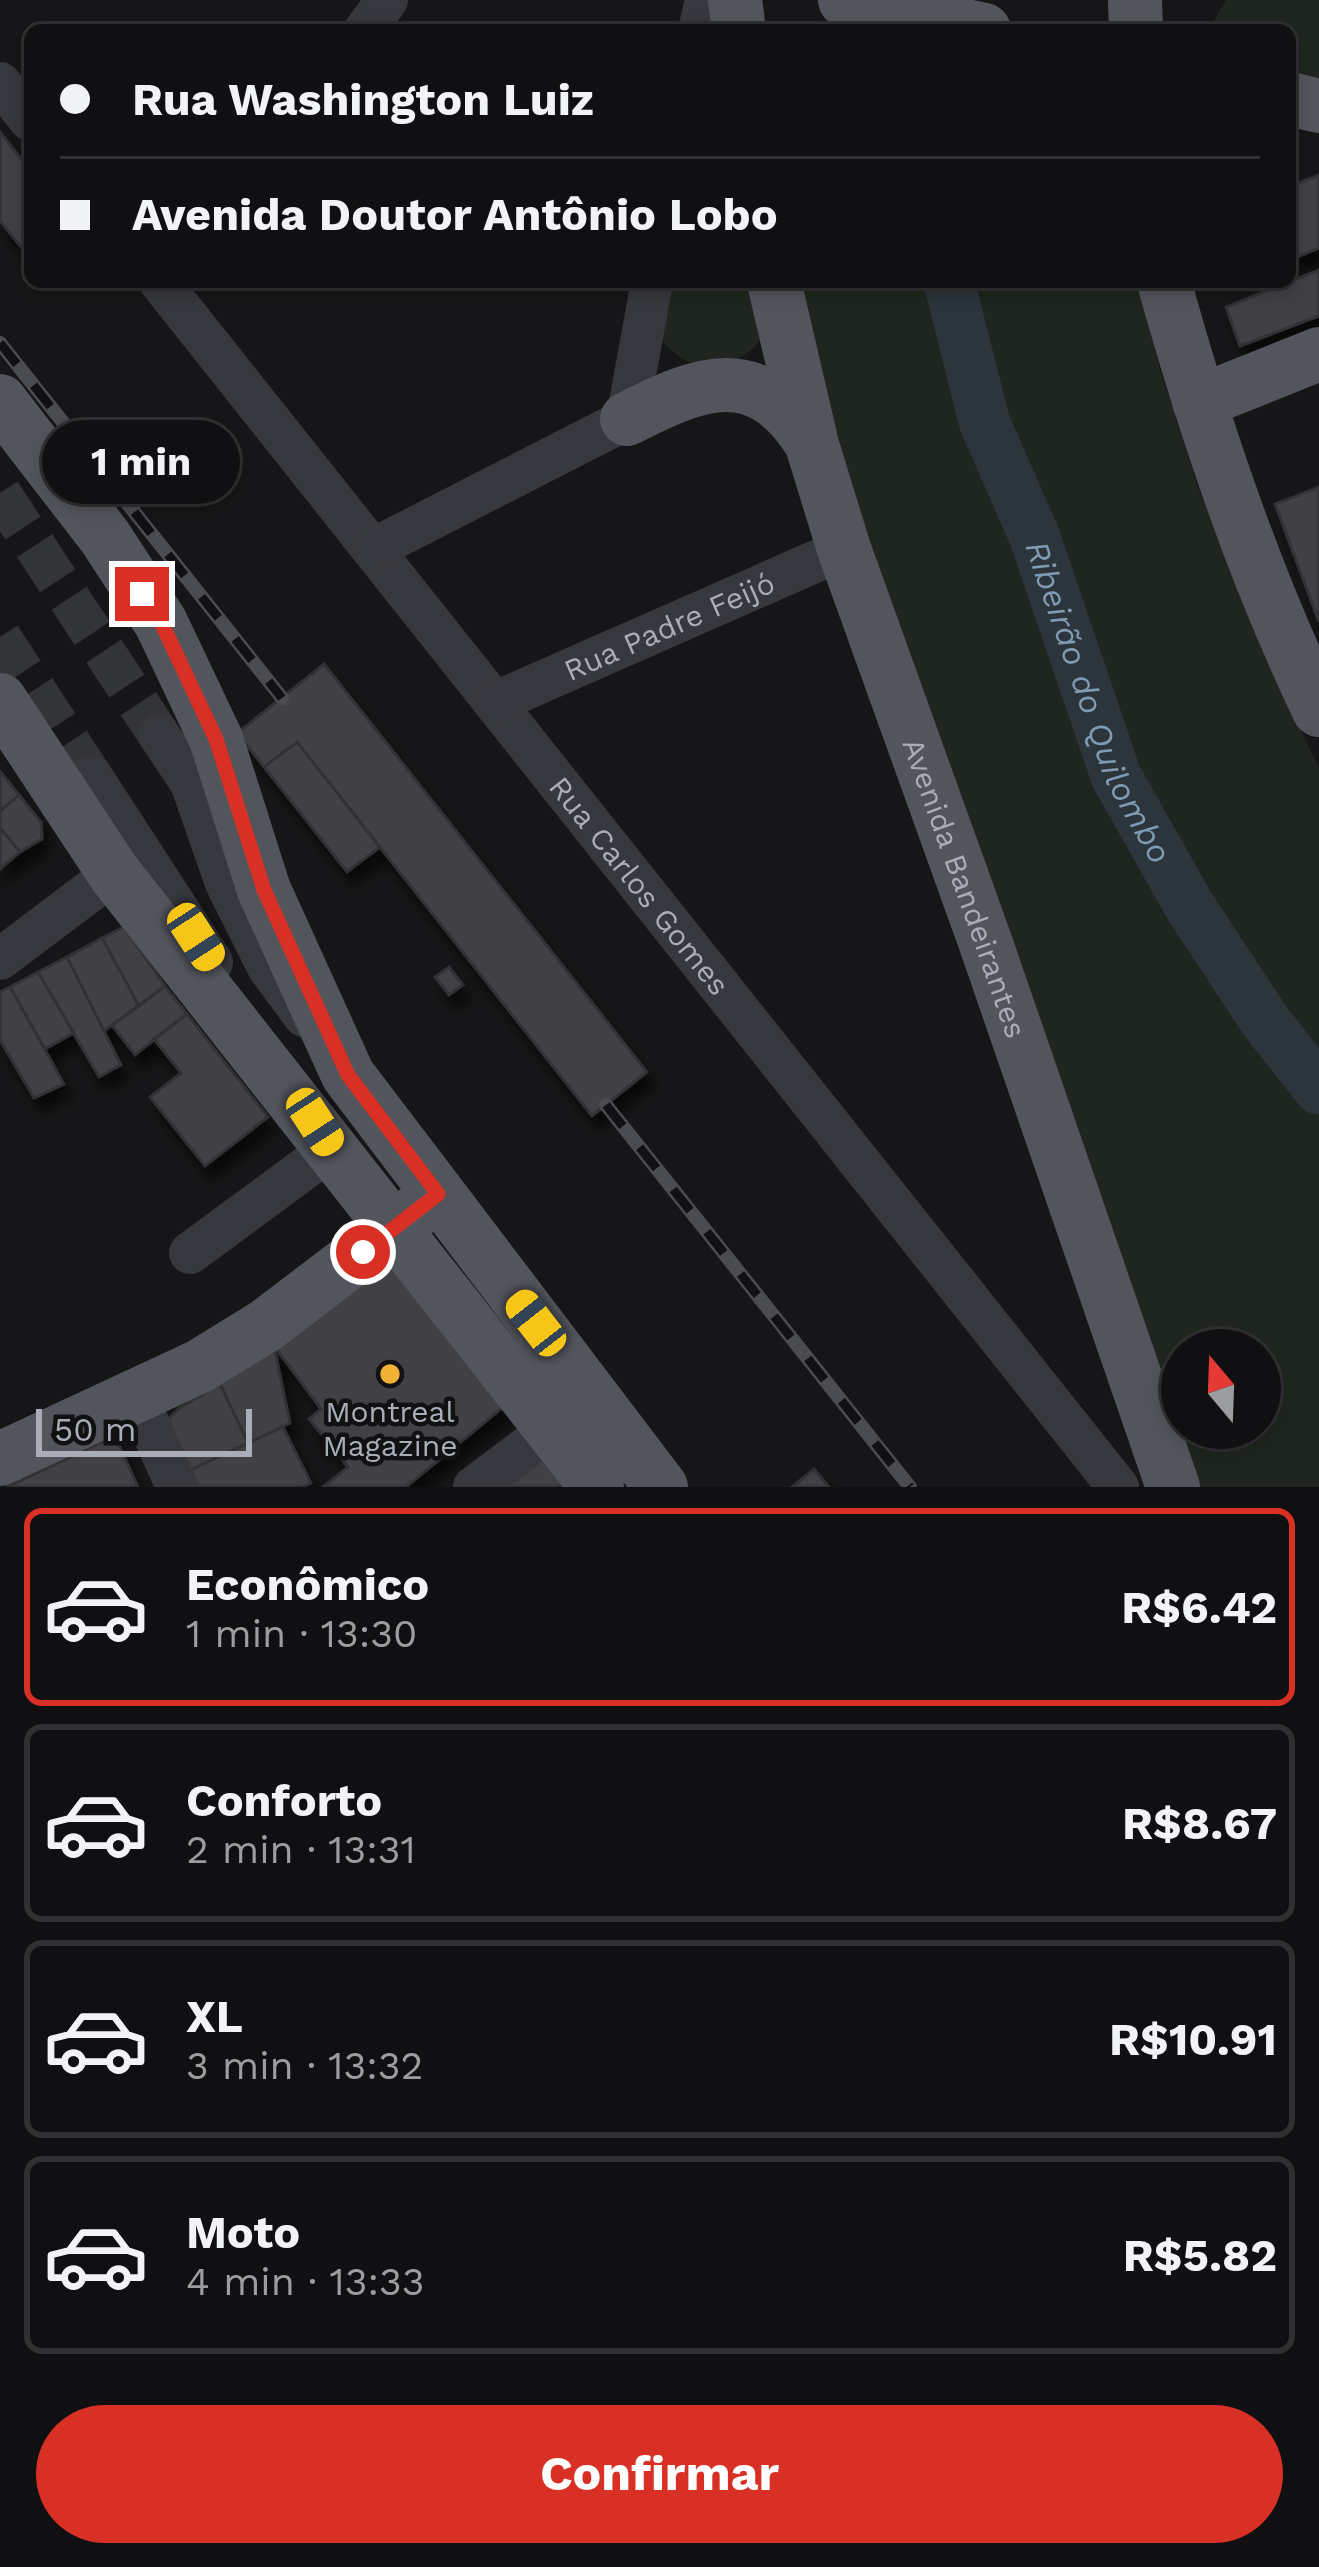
<!DOCTYPE html>
<html lang="pt">
<head>
<meta charset="utf-8">
<style>
  :root { --surface:#101012; --page:#1e1e20; --text:#f1f3f6; --muted:#9c9d9f; --line:#303032; --accent:#d93025 }
  body { margin:0; font-family:"Work Sans",sans-serif; background:var(--page); color:var(--text); height:100vh; display:flex; flex-direction:column; font-size:45px; white-space:nowrap }
  * { box-sizing:border-box; margin:0 }
  p { font-size:39px; color:var(--muted) }
  .icon { flex:none; width:66px; height:66px; fill:none; stroke:currentColor; stroke-width:2; stroke-linecap:round; stroke-linejoin:round }
  .map { position:relative; height:1487px; overflow:hidden }
  .sheet { display:flex; flex-direction:column; background:var(--surface); flex:1 }
  .sheet>* { flex:none }
  .top-card { position:absolute; left:24px; top:24px; width:1272px; height:264px; border-radius:18px; box-shadow:0 6px 18px #0003,0 0 0 3px var(--line); display:grid; align-content:center; height:264px; padding:0 36px; background:var(--surface) }
  .needle { width:78px; rotate:341deg }
  .fabs { position:absolute; left:1161px; top:1329px; display:grid; gap:24px }
  .fabs a { display:grid; place-items:center; width:120px; height:120px; border-radius:50%; background:var(--surface); box-shadow:0 6px 18px #0003,0 0 0 3px var(--line); font-size:60px }
  .scale { position:absolute; left:36px; bottom:30px; width:216px; box-sizing:border-box; padding-left:12px; border:6px solid #a8adb8; border-top:0; font-size:33px; line-height:42px; white-space:nowrap; color:#a8adb8; -webkit-text-stroke:9px #111113; paint-order:stroke }
  .end { position:absolute; width:54px; height:54px; margin:-27px; border:15px solid #d93025; background:#fff; box-shadow:0 0 0 6px #fff }
  .from { border-radius:50% }
  .bubble { position:absolute; height:84px; border-radius:42px; background:var(--surface); box-shadow:0 6px 18px #0003,0 0 0 3px var(--line); font-size:39px; font-weight:700; line-height:84px; text-align:center }
  .car { position:absolute; width:36px; height:72px; margin:-36px -18px; border-radius:15px; box-shadow:0 0 9px 3px #0007; background:linear-gradient(#f5c518 24%,#345 0 40%,#f5c518 0 76%,#345 0 86%,#f5c518 0) }
  .top-card b { display:flex; align-items:center; gap:42px; height:114px; font-size:45px }
  .top-card b+b { border-top:3px solid var(--line) }
  .top-card i { width:30px; height:30px; background:var(--text) }
  ul { padding:21px 0 0; list-style:none }
  li { display:flex; align-items:center; gap:36px; height:198px; margin:0 24px 18px; padding:0 12px; border:6px solid var(--line); border-radius:18px }
  li div { flex:1 }
  li b { display:block; font-size:45px }
  li em { font-style:normal; font-weight:700 }
  li.active { border-color:var(--accent) }
  li>.icon { width:108px; height:108px; stroke-width:1.5 }
  .button { display:flex; gap:24px; margin-top:auto; padding:24px 36px }
  .button a { flex:1; height:138px; border-radius:72px; background:var(--accent); color:#fff; font-size:48px; font-weight:700; line-height:138px; text-align:center }
  .map>svg:first-child { display:block }
  .green { fill:#1e261f; fill-rule:evenodd }
  .lines { fill:none; stroke-linecap:round; stroke-linejoin:round }
  .river { stroke:#2c353c; stroke-width:51 }
  .building { fill:#404145; stroke:#303034; stroke-width:3; filter:url(#shadow) }
  .minor-tunnel { stroke:#333438; stroke-width:42; stroke-dasharray:42 21; stroke-linecap:butt }
  .minor { stroke:#37383d; stroke-width:42 }
  .major { stroke:#53555c; stroke-width:54 }
  .rail-casing { stroke:#4a4c52; stroke-width:14 }
  .rail { stroke:#111113; stroke-width:9; stroke-dasharray:27; stroke-linecap:butt }
  .route { stroke:#d93025; stroke-width:15 }
  .poi-dot { fill:#f2b134; stroke:#111113; stroke-width:4.5 }
  .labels { text-anchor:middle; dominant-baseline:central; stroke-width:9; stroke-linejoin:round; paint-order:stroke }
  .street-label { font-size:30px; fill:#a8adb8; stroke:#111113 }
  .poi-label { font-size:30px; fill:#a8adb8; stroke:#111113 }
  .water-label { font-size:33px; font-style:italic; fill:#7f9bb3; stroke:#111113 }
</style>
</head>
<body>
<div class="map">
<svg width="1319" height="1487" viewBox="0 0 1319 1487">
  <defs>
    <filter id="shadow"><feDropShadow dx="7" dy="13" stdDeviation="6" flood-color="#0009"/></filter>
  </defs>
  <rect width="100%" height="100%" fill="#161618"/>
  <path class="green" d="M1226,0H1319V81L1290,73V30H1208Z
    M664,282H759L767,331C735,378 688,379 656,332Z
    M793,282H1138L1158,362L1196,482L1261,647L1319,768V1487H1196L858,524ZM1182,1350H1260V1428H1182Z"/>
  <g class="lines">
    <path class="river" id="s1" d="M949,282L985,424L1034,535L1116,776L1190,907L1266,1022L1319,1089"/>
  </g>
  <path class="building" d="M0,132L30,170V258L0,221Z
    M1319,175V248L1290,260V186Z
    M1319,270V316L1240,346L1226,307Z
    M1319,487V622L1275,504Z
    M324,664L647,1072L592,1116L297,742L264,767L237,733Z
    M297,742L380,847L347,872L264,767Z
    M0,771L19,795L0,811Z
    M19,795L41,822L42,839L20,852L0,828V811Z
    M0,828L20,852L0,869Z
    M124,927L165,986L139,1006L102,938Z
    M102,938L139,1006L104,1031L67,957Z
    M67,957L121,1065L99,1077L38,972Z
    M449,967L463,985L449,995L435,977Z
    M38,972L74,1033L45,1049L10,987Z
    M165,986L187,1014L135,1055L112,1025Z
    M10,987L64,1084L34,1098L0,1040V992Z
    M187,1014L268,1117L205,1166L150,1097L181,1073L154,1039Z
    M390,1257L508,1403L406,1487H323L348,1467L309,1419L321,1409L274,1346Z
    M274,1346L290,1423L248,1443L220,1384Z
    M220,1384L248,1443L190,1470L167,1421L178,1409Z
    M283,1427L311,1483L302,1487H197L190,1470Z
    M115,1436L138,1487H7Z
    M536,1446L565,1484L561,1487H483Z
    M814,1469L829,1487H792Z"/>
  <g class="lines">
    <path class="minor-tunnel" d="M0,493L159,735
      M0,637L92,777"/>
    <g class="minor">
      <path d="M365,30L387,0"/>
      <path d="M699,30L706,0"/>
      <path d="M0,83L30,120"/>
      <path id="s2" d="M160,282L1118,1487"/>
      <path d="M373,549L627,419L652,282"/>
      <path id="s3" d="M496,702L844,549"/>
      <path d="M159,735L191,783L226,883L268,967L304,1016"/>
      <path d="M92,777L212,962"/>
      <path d="M0,959L114,873"/>
      <path d="M190,1253L331,1149"/>
      <path d="M137,1397L177,1487"/>
      <path d="M474,1487L550,1430"/>
    </g>
    <g class="major">
      <path d="M735,0L739,30"/>
      <path d="M845,0L984,30"/>
      <path d="M1135,0L1136,30"/>
      <path d="M1290,99L1319,106"/>
      <path id="s4" d="M774,282L812,445L844,549L986,944L1173,1487"/>
      <path d="M1164,282C1205,429 1253,572 1319,710"/>
      <path d="M0,401L105,537L161,623L216,739L264,890L348,1075L661,1487"/>
      <path d="M1199,402L1319,354"/>
      <path d="M627,419C701,381 757,359 810,441"/>
      <path d="M0,700L114,873L597,1487"/>
      <path d="M0,1459L200,1366L265,1326L423,1206"/>
    </g>
    <g class="rail-casing">
      <path id="rail" d="M0,343L282,698
        M606,1105L910,1487"/>
    </g>
    <use href="#rail" class="rail"/>
  </g>
  <g class="lines">
    <path class="route" d="M142,594L161,622L216,739L264,890L348,1075L438,1194L363,1252"/>
  </g>
  <circle class="poi-dot" cx="390" cy="1374" r="12"/>
  <g class="labels">
    <g class="street-label">
      <text stroke="none"><textPath href="#s3" startOffset="189">Rua Padre Feijó</textPath></text>
      <text stroke="none"><textPath href="#s2" startOffset="771">Rua Carlos Gomes</textPath></text>
      <text stroke="none"><textPath href="#s4" startOffset="636">Avenida Bandeirantes</textPath></text>
    </g>
    <g class="poi-label">
      <text x="390" y="1411">Montreal<tspan x="390" dy="34">Magazine</tspan></text>
    </g>
    <g class="water-label">
      <text stroke="none"><textPath href="#s1" startOffset="447">Ribeirão do Quilombo</textPath></text>
    </g>
  </g>
</svg>
<div class="fabs">
<a><svg class="needle" viewBox="-14 -14 28 28"><path d="M0-13l5 13h-10z" fill="#e53935"/><path d="M0 13l5-13h-10z" fill="#9c9d9f"/></svg></a>
</div>
<div class="scale">50 m</div>
<i class="end from" style="left:363px;top:1252px"></i>
<i class="end" style="left:142px;top:594px"></i>
<div class="bubble" style="left:42px;top:420px;width:198px">1 min</div>
<i class="car" style="left:196px;top:937px;rotate:147deg"></i>
<i class="car" style="left:315px;top:1122px;rotate:147deg"></i>
<i class="car" style="left:536px;top:1323px;rotate:322deg"></i>
<div class="top-card">
<b><i class="from"></i>Rua Washington Luiz</b>
<b><i></i>Avenida Doutor Antônio Lobo</b>
</div>
</div>
<section class="sheet">
<ul>
<li class="active"><svg class="icon" aria-label="car" viewBox="0 0 24 24"><path d="M5 17H2v-5l4-1 3-4h7l3 4 3 1v5h-3M9 17h6M6 11h13"/><circle cx="7" cy="17" r="2"/><circle cx="17" cy="17" r="2"/></svg><div><b>Econômico</b><p>1 min · 13:30</p></div><em>R$6.42</em></li>
<li><svg class="icon" aria-label="car" viewBox="0 0 24 24"><path d="M5 17H2v-5l4-1 3-4h7l3 4 3 1v5h-3M9 17h6M6 11h13"/><circle cx="7" cy="17" r="2"/><circle cx="17" cy="17" r="2"/></svg><div><b>Conforto</b><p>2 min · 13:31</p></div><em>R$8.67</em></li>
<li><svg class="icon" aria-label="car" viewBox="0 0 24 24"><path d="M5 17H2v-5l4-1 3-4h7l3 4 3 1v5h-3M9 17h6M6 11h13"/><circle cx="7" cy="17" r="2"/><circle cx="17" cy="17" r="2"/></svg><div><b>XL</b><p>3 min · 13:32</p></div><em>R$10.91</em></li>
<li><svg class="icon" aria-label="car" viewBox="0 0 24 24"><path d="M5 17H2v-5l4-1 3-4h7l3 4 3 1v5h-3M9 17h6M6 11h13"/><circle cx="7" cy="17" r="2"/><circle cx="17" cy="17" r="2"/></svg><div><b>Moto</b><p>4 min · 13:33</p></div><em>R$5.82</em></li>
</ul>
<div class="button"><a>Confirmar</a></div>
</section>
</body>
</html>
